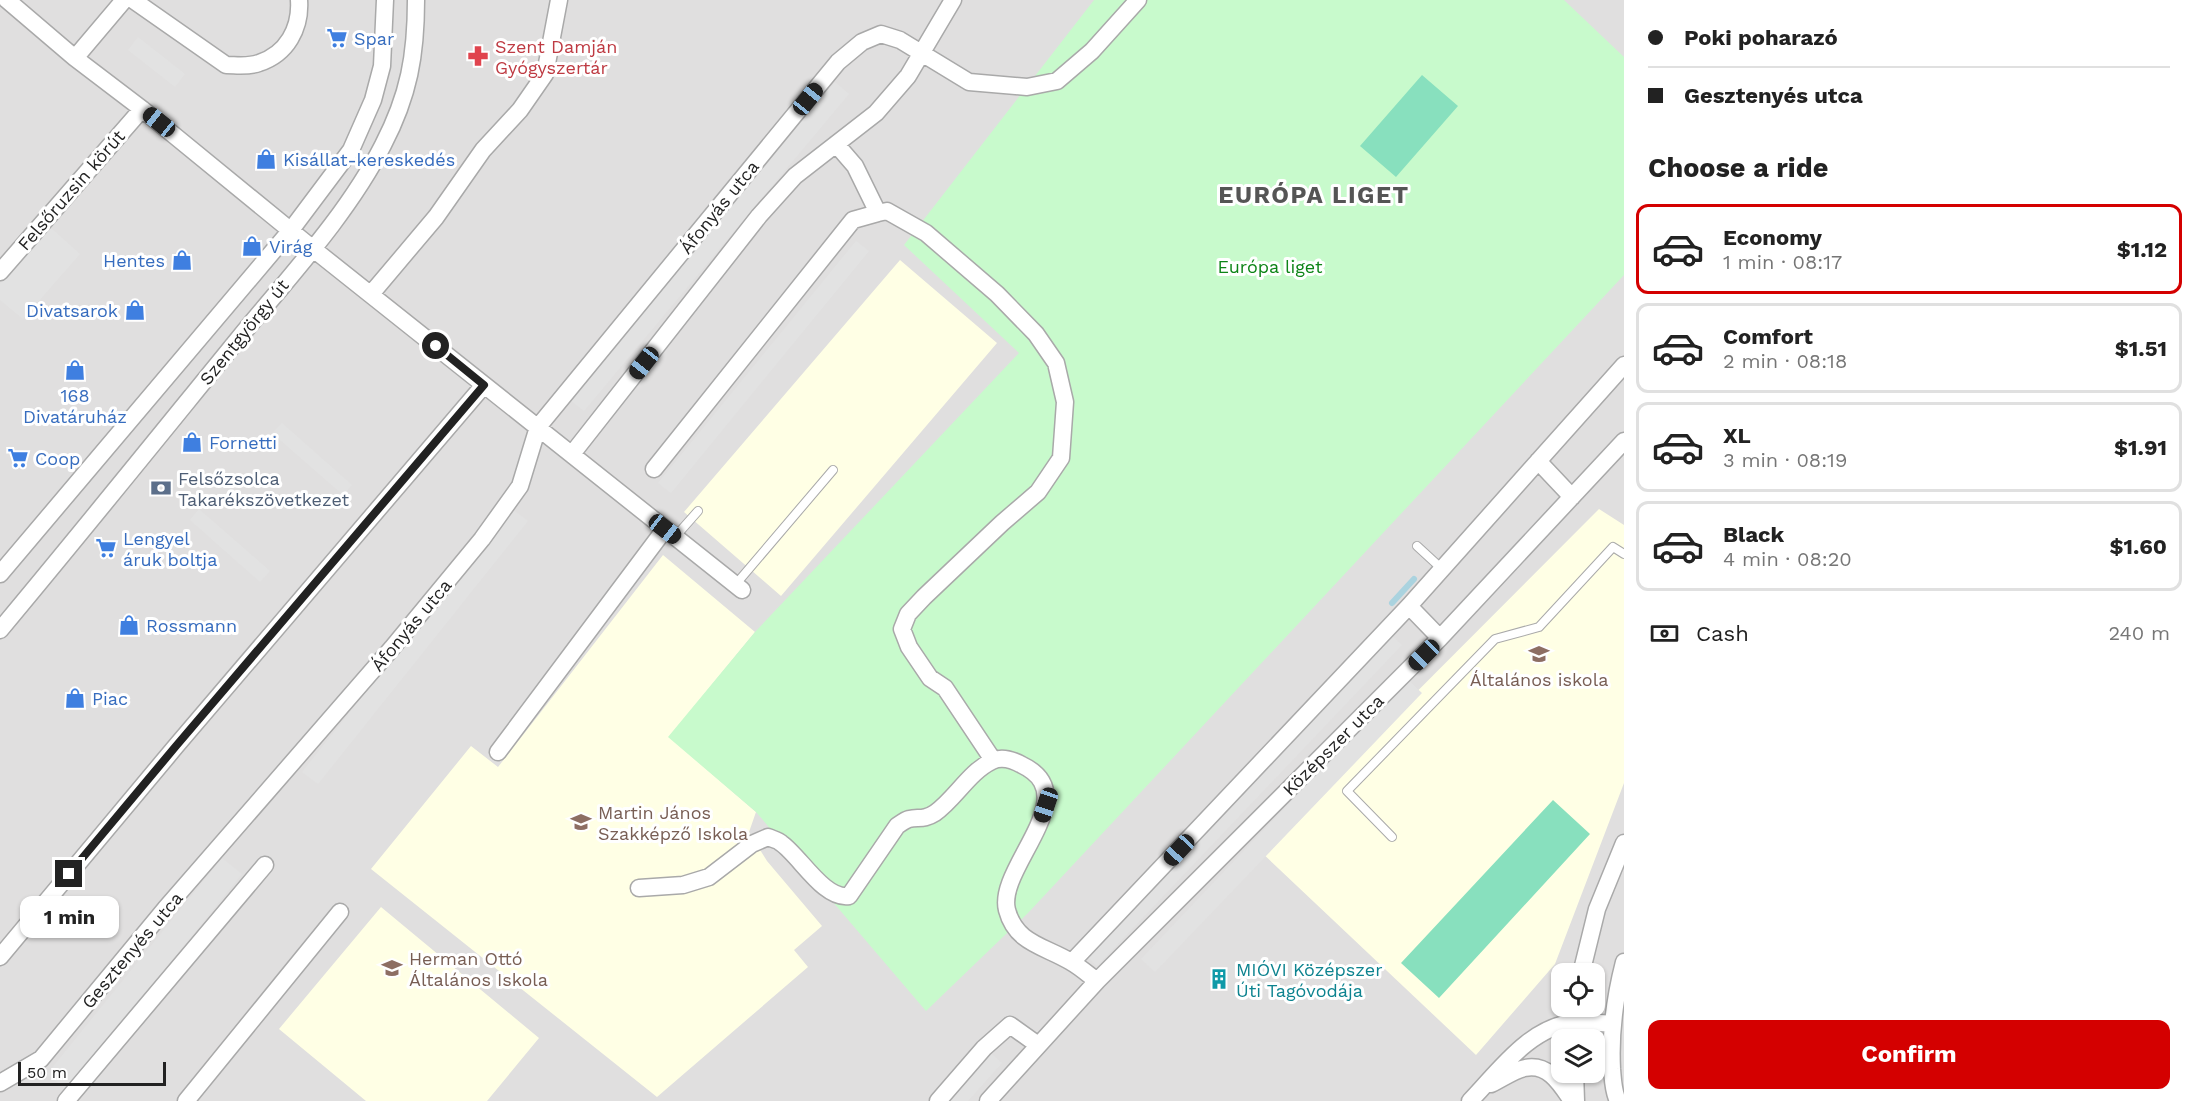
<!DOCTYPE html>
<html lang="en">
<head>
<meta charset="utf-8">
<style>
  :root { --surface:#fff; --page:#f6f6f6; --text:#222; --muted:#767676; --line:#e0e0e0; --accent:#d40000 }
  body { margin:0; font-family:"Work Sans",sans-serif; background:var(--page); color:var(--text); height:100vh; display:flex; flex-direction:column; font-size:22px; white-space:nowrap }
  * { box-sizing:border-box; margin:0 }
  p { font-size:20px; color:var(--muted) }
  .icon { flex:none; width:33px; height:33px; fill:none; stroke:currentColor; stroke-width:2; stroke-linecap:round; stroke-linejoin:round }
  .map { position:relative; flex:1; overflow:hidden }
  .drawer { display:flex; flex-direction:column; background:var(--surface); width:570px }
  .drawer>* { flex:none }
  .guide { display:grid; align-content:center; height:132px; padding:0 24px; background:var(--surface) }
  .tools { position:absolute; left:1551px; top:963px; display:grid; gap:12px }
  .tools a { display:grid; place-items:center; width:54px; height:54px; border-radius:12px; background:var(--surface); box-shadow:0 2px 4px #0004; font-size:30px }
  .scale { position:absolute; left:18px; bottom:15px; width:148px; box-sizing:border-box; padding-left:6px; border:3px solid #222; border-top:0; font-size:16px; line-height:21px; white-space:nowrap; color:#222; -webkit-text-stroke:4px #fff; paint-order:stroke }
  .end { position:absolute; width:27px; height:27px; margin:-14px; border:8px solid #222; background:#fff; box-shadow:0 0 0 3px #fff }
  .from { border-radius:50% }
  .bubble { position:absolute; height:42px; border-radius:12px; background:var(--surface); box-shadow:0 2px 4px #0004; font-size:20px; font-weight:700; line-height:42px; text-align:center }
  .car { position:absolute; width:18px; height:36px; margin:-18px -9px; border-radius:8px; box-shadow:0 0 4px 2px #0007; background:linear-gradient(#222 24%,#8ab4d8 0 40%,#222 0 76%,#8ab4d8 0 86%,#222 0) }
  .guide b { display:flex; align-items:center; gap:21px; height:57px; font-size:22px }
  .guide b+b { border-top:2px solid var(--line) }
  .guide i { width:15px; height:15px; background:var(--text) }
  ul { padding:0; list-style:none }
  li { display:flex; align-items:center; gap:18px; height:90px; margin:0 12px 9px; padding:0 12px; border:3px solid var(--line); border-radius:12px }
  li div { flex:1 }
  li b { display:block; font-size:22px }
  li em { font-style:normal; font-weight:700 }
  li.active { border-color:var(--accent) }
  li>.icon { width:54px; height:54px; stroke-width:1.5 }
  h2 { padding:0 24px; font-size:27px; line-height:72px }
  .pay { display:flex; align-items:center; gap:15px; height:66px; padding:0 24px; font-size:22px }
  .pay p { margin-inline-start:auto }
  .action { display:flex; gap:12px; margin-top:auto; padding:12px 24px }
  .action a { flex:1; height:69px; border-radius:12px; background:var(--accent); color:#fff; font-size:24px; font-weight:700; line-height:69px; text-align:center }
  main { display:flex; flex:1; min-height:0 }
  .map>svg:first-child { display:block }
  .residential { fill:#e0dfdf; fill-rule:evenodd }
  .education { fill:#ffffe5 }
  .park { fill:#c8facc }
  .pitch { fill:#88e0be }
  .parking { fill:#e2e2e2 }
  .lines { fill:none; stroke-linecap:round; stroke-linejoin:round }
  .stream { stroke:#aad3df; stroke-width:6 }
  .service-casing { stroke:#a9a9a9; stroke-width:10 }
  .minor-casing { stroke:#a9a9a9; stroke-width:19 }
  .service { stroke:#fff; stroke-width:8 }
  .minor { stroke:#fff; stroke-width:16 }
  .route { stroke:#222; stroke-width:8 }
  .labels { text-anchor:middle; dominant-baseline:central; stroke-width:6; stroke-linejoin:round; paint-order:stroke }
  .shop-label { font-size:18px; fill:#366cbe; stroke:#fff; text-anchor:start }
  .health-label { font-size:18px; fill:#be3a42; stroke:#fff; text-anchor:start }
  .street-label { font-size:18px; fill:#222; stroke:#fff }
  .park-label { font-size:18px; fill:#0c8416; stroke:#fff }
  .service-label { font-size:18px; fill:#4e5e75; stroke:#fff; text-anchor:start }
  .education-label { font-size:18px; fill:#785e54; stroke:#fff; text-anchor:start }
  .culture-label { font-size:18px; fill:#0d838f; stroke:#fff; text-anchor:start }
  .district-label { font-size:24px; font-weight:bold; letter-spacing:1.5px; fill:#555; stroke:#fff }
</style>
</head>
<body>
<main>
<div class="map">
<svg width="1624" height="1101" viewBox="0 0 1624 1101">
  <rect width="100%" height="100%" fill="#f2efe9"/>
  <path class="residential" d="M0,0H1624V1101H0ZM1562,974H1594V1006H1562ZM1562,1040H1594V1072H1562Z"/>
  <path class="education" d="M900,260L997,343L781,596L684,512Z
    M1599,509L1624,525V783L1555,964L1476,1055L1259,850Z
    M663,555L755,632L669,737L756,812L749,832L767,861L822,926L794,950L808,967L657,1097L371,869L471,746L498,767Z
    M381,907L539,1038L487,1101H366L279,1029Z"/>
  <path class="park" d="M1094,0H1564L1624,57V275L1028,913L926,1011L756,812L668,737L755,632L1019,353L904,245Z"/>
  <path class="pitch" d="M1422,75L1458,106L1396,177L1360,146Z
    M1553,800L1590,834L1439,998L1401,963Z"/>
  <path class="parking" d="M138,37L185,74L175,87L128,50Z
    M835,82L849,94L584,411L570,400Z
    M50,227L80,254L23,319L0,300V284Z
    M856,241L869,251L671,493L658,483Z
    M282,423L352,485L343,495L272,433Z
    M199,509L270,571L260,582L190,520Z
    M512,509L528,521L318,784L302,772Z
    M1391,635L1402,645L1097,966L1086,956Z
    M1407,679L1422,693L1155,972L1141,959Z
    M222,858L242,874L67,1090L47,1074Z
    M987,1050L1002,1063L968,1101H942Z"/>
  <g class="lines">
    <path class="stream" d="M1392,603L1414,579"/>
    <g class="service-casing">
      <path id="service" d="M675,537L698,511
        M1417,546L1442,569
        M736,584L833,470
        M1392,837L1347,791L1495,639L1539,627L1613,547L1624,554"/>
    </g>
    <g class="minor-casing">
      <path id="minor" d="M7,0L75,58L142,109L312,248L742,590
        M133,0L226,65C236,65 249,67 259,63C287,54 301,28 299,0
        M75,58L124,0
        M878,213L887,211L926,233L997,294L1036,334L1056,363L1065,402L1061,458L1038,492L1002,523L924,597L908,614L902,629L909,647L930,678L945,688L993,760
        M0,272L142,109
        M371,294L436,217L483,150L520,110L545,74L559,0
        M572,454L759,216L795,176L876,113L908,76L953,0
        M1538,461L1572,497
        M654,469L853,220L878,213L855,166L836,144
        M0,574L291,230L351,150L373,100L382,66L385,0
        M1409,606L1440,638
        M0,630C81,533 160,435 239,338C289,277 348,214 383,145C409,95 416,55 416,0
        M498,752L665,529
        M639,888L683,885L709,877L752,844L768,837C772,839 778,840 781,843C800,856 824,900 849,896L897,826C900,824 905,820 909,819C919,817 924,820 935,813C955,799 969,772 992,761C1002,756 1013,760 1022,765C1087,796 996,868 1007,910C1016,944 1045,946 1071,962C1080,967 1089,975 1097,981
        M0,957L176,746L484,385
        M1072,962L1409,606L1624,365
        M1581,974L1597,909L1624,843
        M1575,1040L1576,1006
        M1575,1072L1576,1101
        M0,1083L41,1059L165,909L392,648L482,539L520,486L538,427L838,62L862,42L881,34L900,40L969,82L1027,87L1057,81L1092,51L1138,0
        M1491,1084C1502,1079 1514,1070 1525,1068C1549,1063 1561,1085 1572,1101
        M66,1101L265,865
        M186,1101L340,912
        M938,1101L984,1048L1010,1025L1038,1045
        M988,1101L1097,981L1440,638L1624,441
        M1470,1101C1499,1071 1530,1026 1576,1022C1588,1022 1600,1023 1613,1024
        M1618,1101C1613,1091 1613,1080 1612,1069C1610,1032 1615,997 1624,962"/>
    </g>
    <use href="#service" class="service"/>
    <use href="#minor" class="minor"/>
  </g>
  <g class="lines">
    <path class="route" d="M69,874L176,746L484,385L436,346"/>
  </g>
  <defs>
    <g id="supermarket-bare" transform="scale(1.62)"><path d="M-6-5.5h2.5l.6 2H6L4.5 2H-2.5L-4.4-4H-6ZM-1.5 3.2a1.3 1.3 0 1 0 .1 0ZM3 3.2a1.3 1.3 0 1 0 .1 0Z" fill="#3f7fe0" stroke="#fff" stroke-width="2.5" paint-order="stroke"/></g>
    <g id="pharmacy-bare" transform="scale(1.62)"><path d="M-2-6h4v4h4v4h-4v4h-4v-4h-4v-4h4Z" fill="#e0444e" stroke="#fff" stroke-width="2.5" paint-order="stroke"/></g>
    <g id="shop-bare" transform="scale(1.62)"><path d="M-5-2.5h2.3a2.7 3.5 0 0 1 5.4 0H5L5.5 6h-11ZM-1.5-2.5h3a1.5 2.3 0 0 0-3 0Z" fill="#3f7fe0" stroke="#fff" stroke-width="2.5" paint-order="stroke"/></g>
    <g id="bank-bare" transform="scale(1.62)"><path d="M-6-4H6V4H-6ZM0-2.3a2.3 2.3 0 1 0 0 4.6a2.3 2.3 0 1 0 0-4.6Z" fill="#5c6f8a" stroke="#fff" stroke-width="2.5" paint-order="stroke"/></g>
    <g id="school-bare" transform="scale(1.62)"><path d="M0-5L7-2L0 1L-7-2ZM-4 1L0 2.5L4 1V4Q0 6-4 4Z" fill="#8d6e63" stroke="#fff" stroke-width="2.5" paint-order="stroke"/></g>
    <g id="building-bare" transform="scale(1.62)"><path d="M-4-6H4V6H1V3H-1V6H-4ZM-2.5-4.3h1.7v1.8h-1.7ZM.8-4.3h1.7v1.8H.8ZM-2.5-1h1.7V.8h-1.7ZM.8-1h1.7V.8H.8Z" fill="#0f9aa8" stroke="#fff" stroke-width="2.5" paint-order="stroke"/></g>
  </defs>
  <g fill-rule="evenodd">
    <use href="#supermarket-bare" x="337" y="38"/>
    <use href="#pharmacy-bare" x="478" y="56"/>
    <use href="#shop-bare" x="266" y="159"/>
    <use href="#shop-bare" x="252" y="246"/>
    <use href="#shop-bare" x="182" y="260"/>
    <use href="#shop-bare" x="135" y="310"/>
    <use href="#shop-bare" x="75" y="370"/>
    <use href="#shop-bare" x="192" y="442"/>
    <use href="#supermarket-bare" x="18" y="458"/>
    <use href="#bank-bare" x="161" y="488"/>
    <use href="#supermarket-bare" x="106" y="548"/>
    <use href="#shop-bare" x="129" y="625"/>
    <use href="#school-bare" x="1539" y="654"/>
    <use href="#shop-bare" x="75" y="698"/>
    <use href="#school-bare" x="581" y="822"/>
    <use href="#school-bare" x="392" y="968"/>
    <use href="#building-bare" x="1219" y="979"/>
  </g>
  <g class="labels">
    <g class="shop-label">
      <text x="354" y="38">Spar</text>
      <text x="283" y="159">Kisállat-kereskedés</text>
      <text x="269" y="246">Virág</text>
      <text x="165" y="260" text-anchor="end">Hentes</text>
      <text x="118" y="310" text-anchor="end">Divatsarok</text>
      <text x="75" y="395" text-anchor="middle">168<tspan x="75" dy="21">Divatáruház</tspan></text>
      <text x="209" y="442">Fornetti</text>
      <text x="35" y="458">Coop</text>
      <text x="123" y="538">Lengyel<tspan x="123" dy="21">áruk boltja</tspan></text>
      <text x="146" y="625">Rossmann</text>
      <text x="92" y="698">Piac</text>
    </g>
    <g class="health-label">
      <text x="495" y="46">Szent Damján<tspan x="495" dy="21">Gyógyszertár</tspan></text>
    </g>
    <g class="street-label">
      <text transform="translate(71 190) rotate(-49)">Felsőruzsin körút</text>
      <text transform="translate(719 207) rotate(-51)">Áfonyás utca</text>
      <text transform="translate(244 332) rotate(-51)">Szentgyörgy út</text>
      <text transform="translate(411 625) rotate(-50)">Áfonyás utca</text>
      <text transform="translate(1333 745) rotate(-45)">Középszer utca</text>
      <text transform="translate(132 950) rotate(-50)">Gesztenyés utca</text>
    </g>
    <g class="park-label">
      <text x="1270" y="266">Európa liget</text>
    </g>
    <g class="service-label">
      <text x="178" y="478">Felsőzsolca<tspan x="178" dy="21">Takarékszövetkezet</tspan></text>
    </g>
    <g class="education-label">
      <text x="1539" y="679" text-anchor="middle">Általános iskola</text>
      <text x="598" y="812">Martin János<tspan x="598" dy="21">Szakképző Iskola</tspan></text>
      <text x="409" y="958">Herman Ottó<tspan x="409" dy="21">Általános Iskola</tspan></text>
    </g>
    <g class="culture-label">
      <text x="1236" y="969">MIÓVI Középszer<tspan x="1236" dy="21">Úti Tagóvodája</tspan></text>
    </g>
    <g class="district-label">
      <text x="1314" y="195">EURÓPA LIGET</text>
    </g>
  </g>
</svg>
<div class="tools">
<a><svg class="icon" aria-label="locate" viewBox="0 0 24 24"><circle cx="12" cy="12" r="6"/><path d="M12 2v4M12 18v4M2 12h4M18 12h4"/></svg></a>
<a><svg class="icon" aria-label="layers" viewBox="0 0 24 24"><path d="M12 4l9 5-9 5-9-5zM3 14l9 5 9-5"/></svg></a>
</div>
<div class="scale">50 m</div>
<i class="end from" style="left:436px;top:346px"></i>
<i class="end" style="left:69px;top:874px"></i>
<div class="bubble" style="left:20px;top:896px;width:99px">1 min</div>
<i class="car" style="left:808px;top:99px;rotate:39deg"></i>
<i class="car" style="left:159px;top:122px;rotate:309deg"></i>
<i class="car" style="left:644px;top:363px;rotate:218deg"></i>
<i class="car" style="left:665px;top:529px;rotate:128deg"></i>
<i class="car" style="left:1424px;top:655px;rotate:225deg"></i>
<i class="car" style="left:1046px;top:805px;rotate:199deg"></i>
<i class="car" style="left:1179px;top:850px;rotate:223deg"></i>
</div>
<section class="drawer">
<div class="guide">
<b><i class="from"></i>Poki poharazó</b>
<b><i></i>Gesztenyés utca</b>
</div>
<h2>Choose a ride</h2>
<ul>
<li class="active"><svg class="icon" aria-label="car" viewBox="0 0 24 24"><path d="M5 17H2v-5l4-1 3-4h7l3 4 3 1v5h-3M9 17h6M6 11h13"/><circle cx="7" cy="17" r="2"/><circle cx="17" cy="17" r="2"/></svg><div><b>Economy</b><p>1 min · 08:17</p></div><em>$1.12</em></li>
<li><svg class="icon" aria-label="car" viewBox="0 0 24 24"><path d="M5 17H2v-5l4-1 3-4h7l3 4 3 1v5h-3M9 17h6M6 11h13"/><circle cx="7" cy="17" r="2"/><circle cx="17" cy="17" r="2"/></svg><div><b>Comfort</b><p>2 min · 08:18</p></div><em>$1.51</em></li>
<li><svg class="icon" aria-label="car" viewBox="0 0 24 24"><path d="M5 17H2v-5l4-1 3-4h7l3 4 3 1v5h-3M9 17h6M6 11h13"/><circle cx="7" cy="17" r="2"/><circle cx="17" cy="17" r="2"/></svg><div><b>XL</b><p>3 min · 08:19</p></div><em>$1.91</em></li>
<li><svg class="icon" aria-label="car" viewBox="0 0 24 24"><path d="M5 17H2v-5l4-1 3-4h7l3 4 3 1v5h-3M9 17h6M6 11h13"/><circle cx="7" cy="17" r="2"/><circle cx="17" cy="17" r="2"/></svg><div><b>Black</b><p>4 min · 08:20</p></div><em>$1.60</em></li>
</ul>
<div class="pay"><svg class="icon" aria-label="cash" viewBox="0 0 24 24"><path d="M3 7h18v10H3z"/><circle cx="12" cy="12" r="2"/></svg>Cash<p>240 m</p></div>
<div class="action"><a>Confirm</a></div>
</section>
</main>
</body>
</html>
